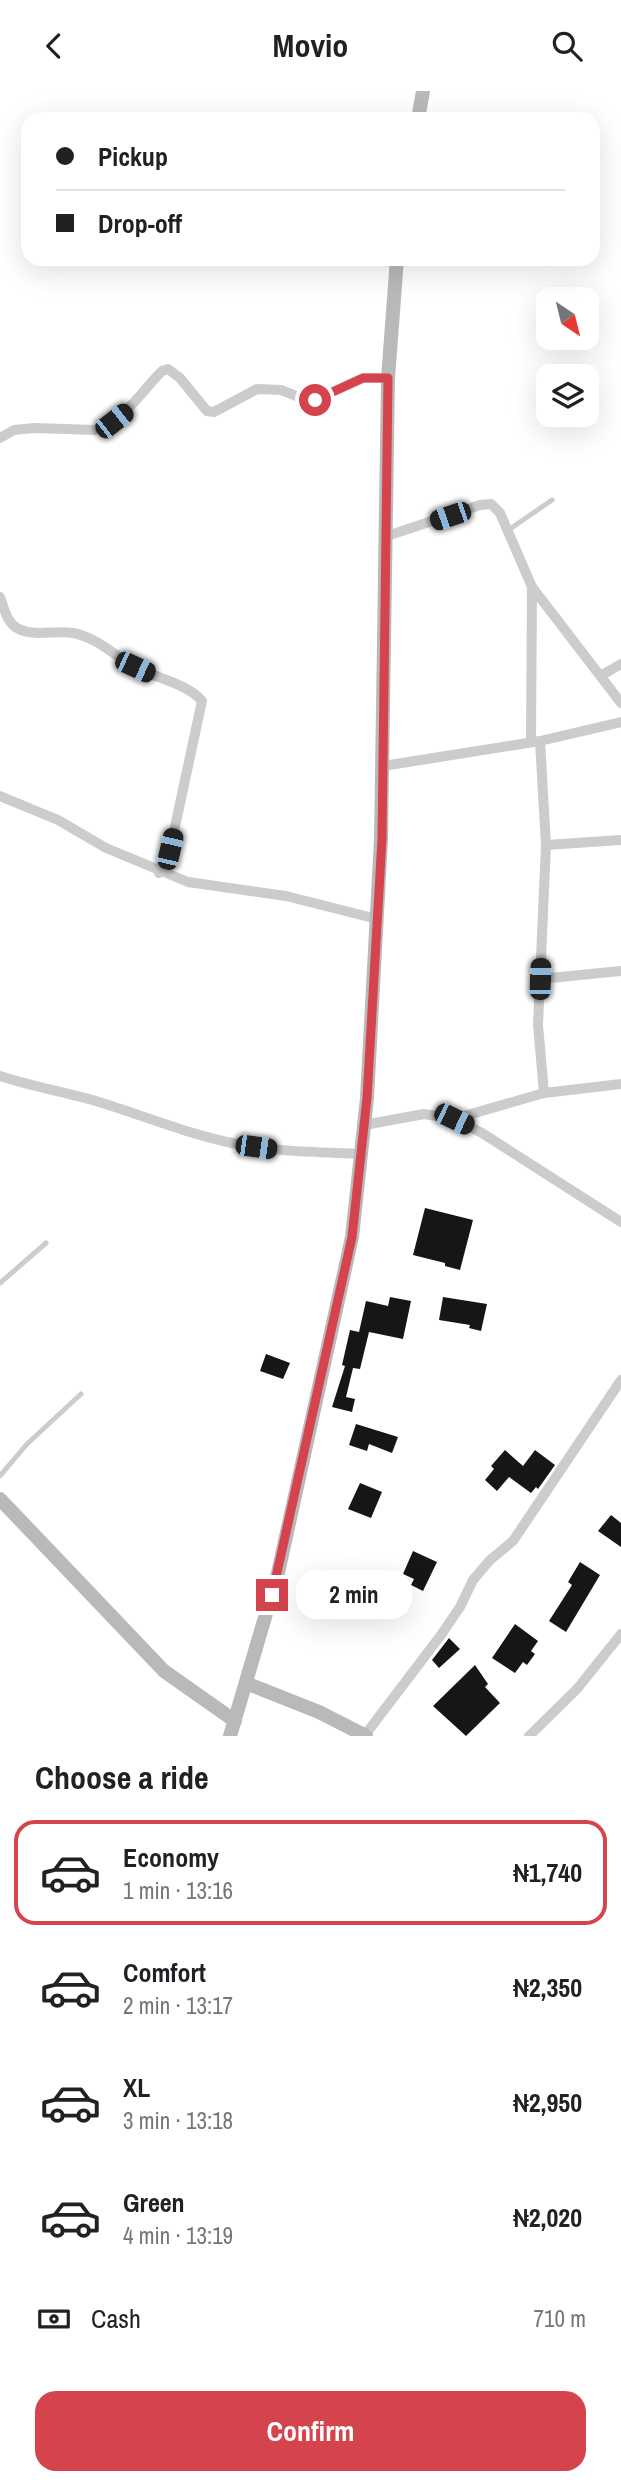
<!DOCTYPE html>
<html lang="en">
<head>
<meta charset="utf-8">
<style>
  :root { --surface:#fff; --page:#f6f6f6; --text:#202124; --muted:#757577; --line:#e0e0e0; --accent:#d5434d }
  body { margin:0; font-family:"Archivo Narrow",sans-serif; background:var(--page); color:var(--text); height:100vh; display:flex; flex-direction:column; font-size:26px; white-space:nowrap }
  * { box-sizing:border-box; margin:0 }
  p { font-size:23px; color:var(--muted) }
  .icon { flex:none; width:38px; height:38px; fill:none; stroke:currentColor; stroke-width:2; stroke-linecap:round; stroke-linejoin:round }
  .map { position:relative; height:1645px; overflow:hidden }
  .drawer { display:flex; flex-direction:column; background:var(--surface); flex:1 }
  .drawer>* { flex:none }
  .banner { position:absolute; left:21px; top:21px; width:579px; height:154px; border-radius:21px; box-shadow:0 7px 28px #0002; display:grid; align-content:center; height:154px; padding:0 35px; background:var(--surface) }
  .needle { width:46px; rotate:145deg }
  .controls { position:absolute; left:536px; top:196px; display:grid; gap:14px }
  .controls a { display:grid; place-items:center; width:63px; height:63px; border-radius:14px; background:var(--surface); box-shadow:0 7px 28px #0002; font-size:35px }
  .end { position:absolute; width:32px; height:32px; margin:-16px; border:9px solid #d5434d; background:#fff; box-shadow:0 0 0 4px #fff }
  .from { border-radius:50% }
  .bubble { position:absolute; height:49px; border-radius:21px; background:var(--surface); box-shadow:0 7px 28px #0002; font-size:23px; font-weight:700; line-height:49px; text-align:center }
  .car { position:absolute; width:21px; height:42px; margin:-21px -10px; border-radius:9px; box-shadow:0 0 5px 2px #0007; background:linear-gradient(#222 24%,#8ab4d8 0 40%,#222 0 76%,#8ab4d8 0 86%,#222 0) }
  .banner b { display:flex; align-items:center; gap:24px; height:66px; font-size:26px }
  .banner b+b { border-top:2px solid var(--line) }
  .banner i { width:18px; height:18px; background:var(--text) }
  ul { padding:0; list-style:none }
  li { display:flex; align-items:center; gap:21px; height:105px; margin:0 14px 10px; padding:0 21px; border:4px solid transparent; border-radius:21px }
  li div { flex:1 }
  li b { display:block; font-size:26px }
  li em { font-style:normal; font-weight:700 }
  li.selected { border-color:var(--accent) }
  li>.icon { width:63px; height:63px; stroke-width:1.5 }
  h2 { padding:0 35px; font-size:32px; line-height:84px }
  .pay { display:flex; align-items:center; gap:18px; height:77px; padding:0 35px; font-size:26px }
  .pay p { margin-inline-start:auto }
  .action { display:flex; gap:14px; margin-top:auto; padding:14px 35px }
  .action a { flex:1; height:80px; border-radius:21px; background:var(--accent); color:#fff; font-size:28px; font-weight:700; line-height:80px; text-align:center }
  header { display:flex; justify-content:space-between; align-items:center; height:91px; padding:0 35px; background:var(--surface); font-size:32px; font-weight:700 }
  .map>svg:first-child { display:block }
  .building { fill:#161616 }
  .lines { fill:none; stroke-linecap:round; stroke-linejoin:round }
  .lane { stroke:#ccc; stroke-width:5 }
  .street { stroke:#ccc; stroke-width:10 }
  .secondary { stroke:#b9b9b9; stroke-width:14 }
  .route { stroke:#d5434d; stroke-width:9 }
</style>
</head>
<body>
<header><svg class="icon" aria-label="back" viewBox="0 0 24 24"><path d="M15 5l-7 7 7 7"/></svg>Movio<svg class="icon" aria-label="search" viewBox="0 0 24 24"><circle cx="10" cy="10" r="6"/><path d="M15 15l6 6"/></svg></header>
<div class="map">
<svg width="621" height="1645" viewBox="0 0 621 1645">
  <rect width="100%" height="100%" fill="#fff"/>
  <path class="building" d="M425,1117L473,1129L460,1179L445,1175V1172L413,1164Z
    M390,1206L411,1210L403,1248L369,1241L360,1278L353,1277L346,1306L355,1308L352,1321L332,1316L345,1275L342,1274L350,1239L359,1241L366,1210L388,1215Z
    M443,1206L487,1213L481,1240L469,1237L470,1234L439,1229Z
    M266,1263L290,1272L283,1288L260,1280Z
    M356,1333L398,1346L392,1362L369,1353L367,1360L349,1354Z
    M505,1359L523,1375L535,1359L555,1374L538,1398L536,1396L531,1402L509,1386L497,1400L485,1389L494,1378L491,1375Z
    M360,1392L382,1401L371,1427L348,1418Z
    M611,1424L621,1432V1456L598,1440Z
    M413,1460L437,1471L423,1500L411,1494L414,1488L403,1483Z
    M580,1471L600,1484L566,1541L549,1530L572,1494L568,1491Z
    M515,1533L538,1550L531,1560L535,1563L527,1574L523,1571L515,1582L492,1567Z
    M449,1547L460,1558L439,1577L432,1569Z
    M475,1574L488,1593L485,1596L500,1612L466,1645L433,1615Z"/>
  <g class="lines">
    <path class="lane" d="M507,440L552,409
      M0,1192L46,1152
      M0,1385L27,1353L81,1303"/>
    <path class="street" d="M0,347L14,339L35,337L94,339C125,329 140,302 162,280L168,278L180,287L207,320L214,321L257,298L281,299L304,308L315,309L363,287H388
      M387,445L480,414L491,413L500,422L532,496L621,612
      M0,506C4,517 7,533 19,538C35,546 56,539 73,542C96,546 115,565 135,576C155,587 187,592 202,610L170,759L159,782
      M602,584L621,573
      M531,649L532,496
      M540,650L546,754L538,934L544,1002
      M383,675L540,650L621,631
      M0,705L58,729L106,757L188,791L286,805L377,828
      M546,754L621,749
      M540,888L621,880
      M0,985C33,996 66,1001 99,1011C145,1025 190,1044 237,1053C278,1061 320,1061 361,1063
      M454,1028L544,1002L621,993
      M364,1034L424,1023L454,1028L482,1042L621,1131
      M365,1644L441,1544L460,1516L473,1489L490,1469L513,1450L621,1289
      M529,1645L577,1598L621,1543"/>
    <path class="secondary" d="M418,28L423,0
      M0,1408L164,1580L235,1630
      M246,1592L319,1621L366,1645
      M230,1645L278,1482L352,1146L367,1007L381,748L388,287L397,168"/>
  </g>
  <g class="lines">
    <path class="route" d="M272,1504L352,1146L367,1007L382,748L388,287H363L315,309"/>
  </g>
</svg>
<div class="controls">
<a><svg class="needle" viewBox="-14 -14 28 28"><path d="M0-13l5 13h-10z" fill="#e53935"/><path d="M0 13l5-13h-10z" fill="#757577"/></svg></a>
<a><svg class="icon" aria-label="layers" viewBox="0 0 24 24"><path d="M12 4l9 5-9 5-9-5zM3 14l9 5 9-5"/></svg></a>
</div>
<i class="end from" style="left:315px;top:309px"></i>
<i class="end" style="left:272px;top:1504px"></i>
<div class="bubble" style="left:296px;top:1479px;width:116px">2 min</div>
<i class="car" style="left:114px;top:330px;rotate:52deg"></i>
<i class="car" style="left:450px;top:425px;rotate:251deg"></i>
<i class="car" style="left:135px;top:576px;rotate:115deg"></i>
<i class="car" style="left:170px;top:758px;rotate:13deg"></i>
<i class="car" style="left:540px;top:888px;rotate:2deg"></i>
<i class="car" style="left:454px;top:1028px;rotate:116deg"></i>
<i class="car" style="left:256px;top:1056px;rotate:98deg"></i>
<div class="banner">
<b><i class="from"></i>Pickup</b>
<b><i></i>Drop-off</b>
</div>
</div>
<section class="drawer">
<h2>Choose a ride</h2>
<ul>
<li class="selected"><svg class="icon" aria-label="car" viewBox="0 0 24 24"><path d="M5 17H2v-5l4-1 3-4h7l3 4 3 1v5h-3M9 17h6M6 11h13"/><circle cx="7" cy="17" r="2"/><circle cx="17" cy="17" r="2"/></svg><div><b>Economy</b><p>1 min · 13:16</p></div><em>₦1,740</em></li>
<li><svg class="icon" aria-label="car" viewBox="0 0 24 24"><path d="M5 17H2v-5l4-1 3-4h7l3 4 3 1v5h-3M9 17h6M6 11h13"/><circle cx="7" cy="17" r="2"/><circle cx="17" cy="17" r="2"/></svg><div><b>Comfort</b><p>2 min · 13:17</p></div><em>₦2,350</em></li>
<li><svg class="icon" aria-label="car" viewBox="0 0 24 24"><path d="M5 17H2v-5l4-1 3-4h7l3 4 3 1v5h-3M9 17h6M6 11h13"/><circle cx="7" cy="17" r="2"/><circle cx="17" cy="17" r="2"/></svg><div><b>XL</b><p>3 min · 13:18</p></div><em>₦2,950</em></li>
<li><svg class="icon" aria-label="car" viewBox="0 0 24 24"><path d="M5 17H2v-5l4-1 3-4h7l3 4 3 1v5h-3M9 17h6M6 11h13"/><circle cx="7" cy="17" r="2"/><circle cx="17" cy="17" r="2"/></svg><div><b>Green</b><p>4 min · 13:19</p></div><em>₦2,020</em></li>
</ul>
<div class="pay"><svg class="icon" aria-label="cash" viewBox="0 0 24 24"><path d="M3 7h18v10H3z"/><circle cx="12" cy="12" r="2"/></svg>Cash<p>710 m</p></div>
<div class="action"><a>Confirm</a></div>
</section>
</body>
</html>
